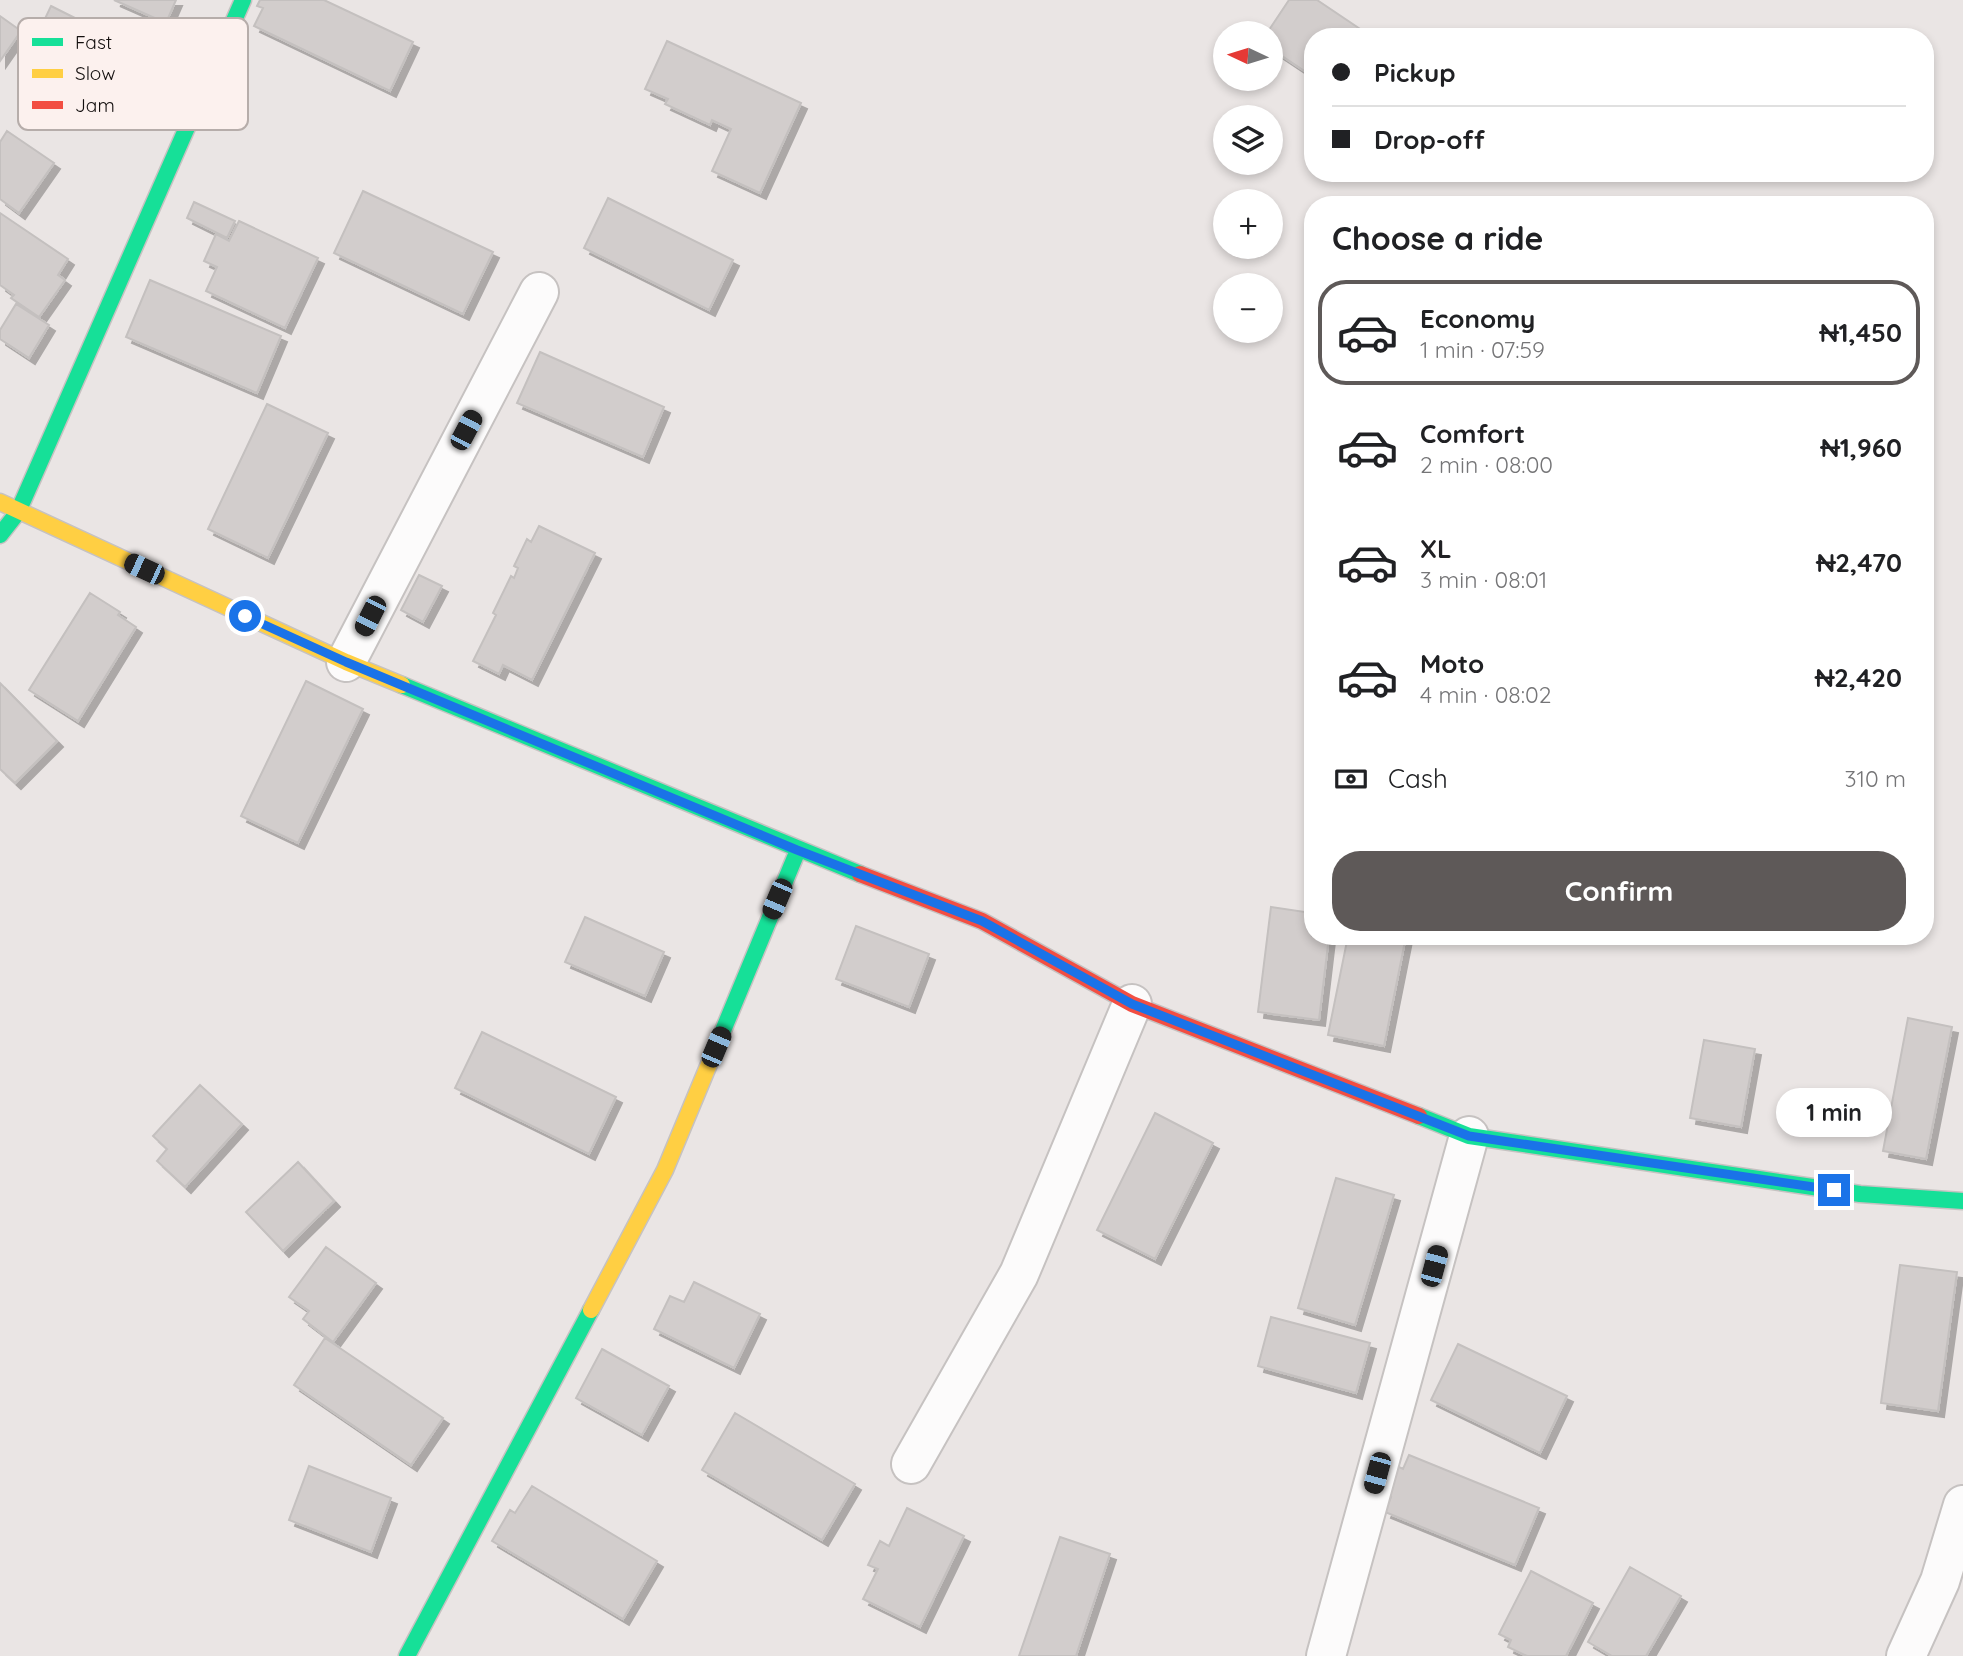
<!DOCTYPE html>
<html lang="en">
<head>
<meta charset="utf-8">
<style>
  :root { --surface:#fff; --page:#f2f2f2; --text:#202124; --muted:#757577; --line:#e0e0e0; --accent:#5e5958 }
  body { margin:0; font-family:Quicksand,sans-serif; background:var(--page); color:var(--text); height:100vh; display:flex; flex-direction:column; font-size:26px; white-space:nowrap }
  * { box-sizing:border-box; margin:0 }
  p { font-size:23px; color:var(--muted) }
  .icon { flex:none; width:38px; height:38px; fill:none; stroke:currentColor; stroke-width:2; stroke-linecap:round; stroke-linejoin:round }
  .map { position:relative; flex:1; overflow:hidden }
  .details { position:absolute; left:1304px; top:196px; width:630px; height:749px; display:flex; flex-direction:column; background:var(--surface); border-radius:28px; box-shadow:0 4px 10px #0003 }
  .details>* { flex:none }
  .guide { position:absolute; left:1304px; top:28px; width:630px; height:154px; border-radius:28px; box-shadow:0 4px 10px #0003; display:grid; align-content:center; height:154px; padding:0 28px; background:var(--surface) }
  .needle { width:46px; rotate:274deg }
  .fabs { position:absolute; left:1213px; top:21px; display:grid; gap:14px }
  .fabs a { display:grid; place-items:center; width:70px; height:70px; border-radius:50%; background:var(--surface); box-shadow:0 4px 10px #0003; font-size:35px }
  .end { position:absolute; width:32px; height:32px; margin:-16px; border:9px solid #1a73e8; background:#fff; box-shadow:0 0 0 4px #fff }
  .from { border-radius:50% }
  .bubble { position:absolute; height:49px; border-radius:24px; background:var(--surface); box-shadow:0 4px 10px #0003; font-size:23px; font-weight:700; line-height:49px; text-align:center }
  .car { position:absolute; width:21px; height:42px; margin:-21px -10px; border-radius:9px; box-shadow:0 0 5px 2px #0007; background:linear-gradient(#222 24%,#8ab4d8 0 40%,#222 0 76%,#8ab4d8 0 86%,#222 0) }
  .guide b { display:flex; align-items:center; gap:24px; height:66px; font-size:26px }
  .guide b+b { border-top:2px solid var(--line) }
  .guide i { width:18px; height:18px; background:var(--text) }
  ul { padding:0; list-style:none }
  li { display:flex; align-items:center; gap:21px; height:105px; margin:0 14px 10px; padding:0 14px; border:4px solid transparent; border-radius:28px }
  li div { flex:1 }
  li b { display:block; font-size:26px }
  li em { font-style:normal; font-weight:700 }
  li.on { border-color:var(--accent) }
  li>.icon { width:63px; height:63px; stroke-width:1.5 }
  h2 { padding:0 28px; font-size:32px; line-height:84px }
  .pay { display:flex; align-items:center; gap:18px; height:77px; padding:0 28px; font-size:26px }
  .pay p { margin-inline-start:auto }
  .cta { display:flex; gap:14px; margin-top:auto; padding:14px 28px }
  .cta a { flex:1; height:80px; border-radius:28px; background:var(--accent); color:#fff; font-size:28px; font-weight:700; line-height:80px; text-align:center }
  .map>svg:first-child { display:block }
  .building { fill:#d2cdcc; stroke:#c4c0bf; stroke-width:2; filter:url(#shadow) }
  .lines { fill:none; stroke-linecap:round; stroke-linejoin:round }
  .street-casing { stroke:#c6c2c1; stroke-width:42 }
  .fast-casing { stroke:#c6c2c1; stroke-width:19 }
  .slow-casing { stroke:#c6c2c1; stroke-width:19 }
  .jam-casing { stroke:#c6c2c1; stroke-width:19 }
  .street { stroke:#fcfbfb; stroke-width:38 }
  .fast { stroke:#16e098; stroke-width:16 }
  .slow { stroke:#ffcf43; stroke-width:16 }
  .jam { stroke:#f24e42; stroke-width:16 }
  .route { stroke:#1a73e8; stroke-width:9 }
  .key { fill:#fcf1ee; stroke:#b6adaa; stroke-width:2 }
  .key-label { font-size:19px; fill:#120e0d }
</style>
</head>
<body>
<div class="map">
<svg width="1963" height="1656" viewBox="0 0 1963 1656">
  <defs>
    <filter id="shadow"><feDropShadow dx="6" dy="6" stdDeviation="0" flood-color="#0004"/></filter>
  </defs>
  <rect width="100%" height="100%" fill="#eae5e4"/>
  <path class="building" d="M114,0H176L166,23Z
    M260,0H324L413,42L390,91L254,26L263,8L257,6Z
    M1289,0H1317L1372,37H1312V76L1270,48V33H1267Z
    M51,6L149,55L126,101L29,52Z
    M0,16L21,31L0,61Z
    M667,41L801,103L760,193L712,171L731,129L712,120L710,125L665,104L668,99L645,89Z
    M7,131L54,163L19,213L0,199V142Z
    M363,191L493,252L463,314L334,253Z
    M608,198L733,260L709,310L584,248Z
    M194,202L235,221L227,238L187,218Z
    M0,213L68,259L58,275L65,280L39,317L11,298L14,295L0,285Z
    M239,221L318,258L285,328L206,291L217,267L204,261L216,234L229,241Z
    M150,280L281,336L257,393L126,337Z
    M16,304L49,325L29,358L0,339V330Z
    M540,352L664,407L643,457L517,403Z
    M267,404L328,433L268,558L208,529Z
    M539,526L595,553L532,680L503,665L499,674L473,661L496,615L493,613L511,576L514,578L518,568L514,566L527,539L531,542Z
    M419,575L442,586L423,622L401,610Z
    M90,593L120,612L118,615L136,627L78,721L29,690Z
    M306,681L363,709L298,843L241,816Z
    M0,683L57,741L15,783L0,769Z
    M1271,907L1312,913V936H1329L1319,1020L1258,1012Z
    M585,917L664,952L645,996L565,962Z
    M856,926L929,954L909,1007L836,979Z
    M1348,936H1406L1384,1046L1328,1035Z
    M1908,1018L1952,1027L1926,1159L1883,1151Z
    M482,1032L616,1097L589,1154L455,1088Z
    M1704,1040L1755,1049L1741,1127L1690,1118Z
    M200,1085L242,1124L185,1187L157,1161L167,1149L153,1136Z
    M1155,1113L1213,1143L1155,1259L1097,1230Z
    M298,1162L334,1201L283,1251L246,1212Z
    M1336,1178L1394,1195L1355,1325L1298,1308Z
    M326,1247L376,1283L333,1342L303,1319L309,1311L289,1297Z
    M1900,1265L1957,1272L1938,1411L1881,1403Z
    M694,1282L760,1314L734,1368L654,1329L670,1296L684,1302Z
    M1271,1317L1370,1343L1356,1393L1258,1366Z
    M325,1338L443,1418L411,1465L294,1385Z
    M1458,1344L1567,1396L1540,1453L1431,1400Z
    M602,1349L669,1386L642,1435L576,1398Z
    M735,1413L855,1484L822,1540L702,1470Z
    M1409,1455L1539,1508L1515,1565L1385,1512L1391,1497L1381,1493L1393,1464L1403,1469Z
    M309,1466L391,1498L371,1552L289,1520Z
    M532,1486L657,1561L623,1619L492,1541L510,1510L515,1513Z
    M907,1508L964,1536L920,1627L863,1599L878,1569L868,1565L880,1541L889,1546Z
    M1060,1537L1110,1554L1076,1656H1019Z
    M1630,1567L1681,1596L1646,1656H1612L1588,1642Z
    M1531,1571L1593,1603L1566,1656H1527L1508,1647L1511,1640L1499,1634Z"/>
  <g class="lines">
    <g class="street-casing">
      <path id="street" d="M346,662L539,292
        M911,1464L1019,1274L1132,1004
        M1326,1656L1469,1136
        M1906,1656L1940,1581L1963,1505"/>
    </g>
    <g class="fast-casing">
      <path id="fast" d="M0,535L18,512L243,0
        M402,685L860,874
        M717,1045L798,850
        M1419,1116L1469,1136L1860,1194L1963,1201
        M407,1656L591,1310"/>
    </g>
    <g class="slow-casing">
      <path id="slow" d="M0,502L346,662L402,685
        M591,1310L665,1170L717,1045"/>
    </g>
    <g class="jam-casing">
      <path id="jam" d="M860,874L982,921L1132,1004L1419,1116"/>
    </g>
    <use href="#street" class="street"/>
    <use href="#fast" class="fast"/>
    <use href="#slow" class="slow"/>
    <use href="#jam" class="jam"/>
  </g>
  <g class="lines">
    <path class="route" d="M245,616L346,662L797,850L982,921L1132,1004L1469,1136L1834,1190"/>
  </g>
  <rect x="18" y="18" width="230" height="112" rx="10" class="key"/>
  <rect x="32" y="38" width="31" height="8" fill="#16e098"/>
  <rect x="32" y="69" width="31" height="9" fill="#ffcf43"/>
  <rect x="32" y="101" width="31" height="8" fill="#f24e42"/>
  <g class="key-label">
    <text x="75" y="49">Fast</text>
    <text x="75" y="80">Slow</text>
    <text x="75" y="112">Jam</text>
  </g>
</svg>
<div class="fabs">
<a><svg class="needle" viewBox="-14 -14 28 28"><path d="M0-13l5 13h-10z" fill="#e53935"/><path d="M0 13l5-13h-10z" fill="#757577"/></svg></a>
<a><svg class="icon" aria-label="layers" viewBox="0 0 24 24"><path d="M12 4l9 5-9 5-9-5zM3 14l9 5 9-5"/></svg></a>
<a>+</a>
<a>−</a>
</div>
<i class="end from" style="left:245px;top:616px"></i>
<i class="end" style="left:1834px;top:1190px"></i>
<div class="bubble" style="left:1776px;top:1088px;width:116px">1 min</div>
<i class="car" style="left:466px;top:430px;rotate:28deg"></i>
<i class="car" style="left:144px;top:569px;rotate:295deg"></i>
<i class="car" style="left:370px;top:616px;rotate:207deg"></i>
<i class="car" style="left:777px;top:899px;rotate:203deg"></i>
<i class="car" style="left:716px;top:1047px;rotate:23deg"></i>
<i class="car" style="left:1434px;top:1266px;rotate:15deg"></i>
<i class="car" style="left:1377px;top:1473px;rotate:195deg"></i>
<div class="guide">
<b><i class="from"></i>Pickup</b>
<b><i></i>Drop-off</b>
</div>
<section class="details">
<h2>Choose a ride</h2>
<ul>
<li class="on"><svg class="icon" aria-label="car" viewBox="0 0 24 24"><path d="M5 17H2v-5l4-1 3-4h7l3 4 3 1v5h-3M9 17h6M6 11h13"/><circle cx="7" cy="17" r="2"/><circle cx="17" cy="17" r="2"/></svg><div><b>Economy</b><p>1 min · 07:59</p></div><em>₦1,450</em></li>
<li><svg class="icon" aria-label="car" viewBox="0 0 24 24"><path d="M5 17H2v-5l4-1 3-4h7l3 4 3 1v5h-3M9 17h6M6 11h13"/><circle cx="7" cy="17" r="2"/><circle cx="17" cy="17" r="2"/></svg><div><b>Comfort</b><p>2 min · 08:00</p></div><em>₦1,960</em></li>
<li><svg class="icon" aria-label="car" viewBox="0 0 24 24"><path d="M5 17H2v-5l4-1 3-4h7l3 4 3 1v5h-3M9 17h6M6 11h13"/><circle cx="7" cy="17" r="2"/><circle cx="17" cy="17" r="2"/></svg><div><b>XL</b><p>3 min · 08:01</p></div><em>₦2,470</em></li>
<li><svg class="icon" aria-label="car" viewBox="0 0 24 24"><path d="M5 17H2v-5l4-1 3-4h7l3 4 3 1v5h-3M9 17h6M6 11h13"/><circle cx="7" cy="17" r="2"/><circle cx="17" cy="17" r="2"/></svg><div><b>Moto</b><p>4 min · 08:02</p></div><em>₦2,420</em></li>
</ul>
<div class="pay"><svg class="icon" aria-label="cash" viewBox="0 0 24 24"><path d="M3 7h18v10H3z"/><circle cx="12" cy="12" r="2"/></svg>Cash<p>310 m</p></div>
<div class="cta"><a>Confirm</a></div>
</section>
</div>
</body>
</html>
